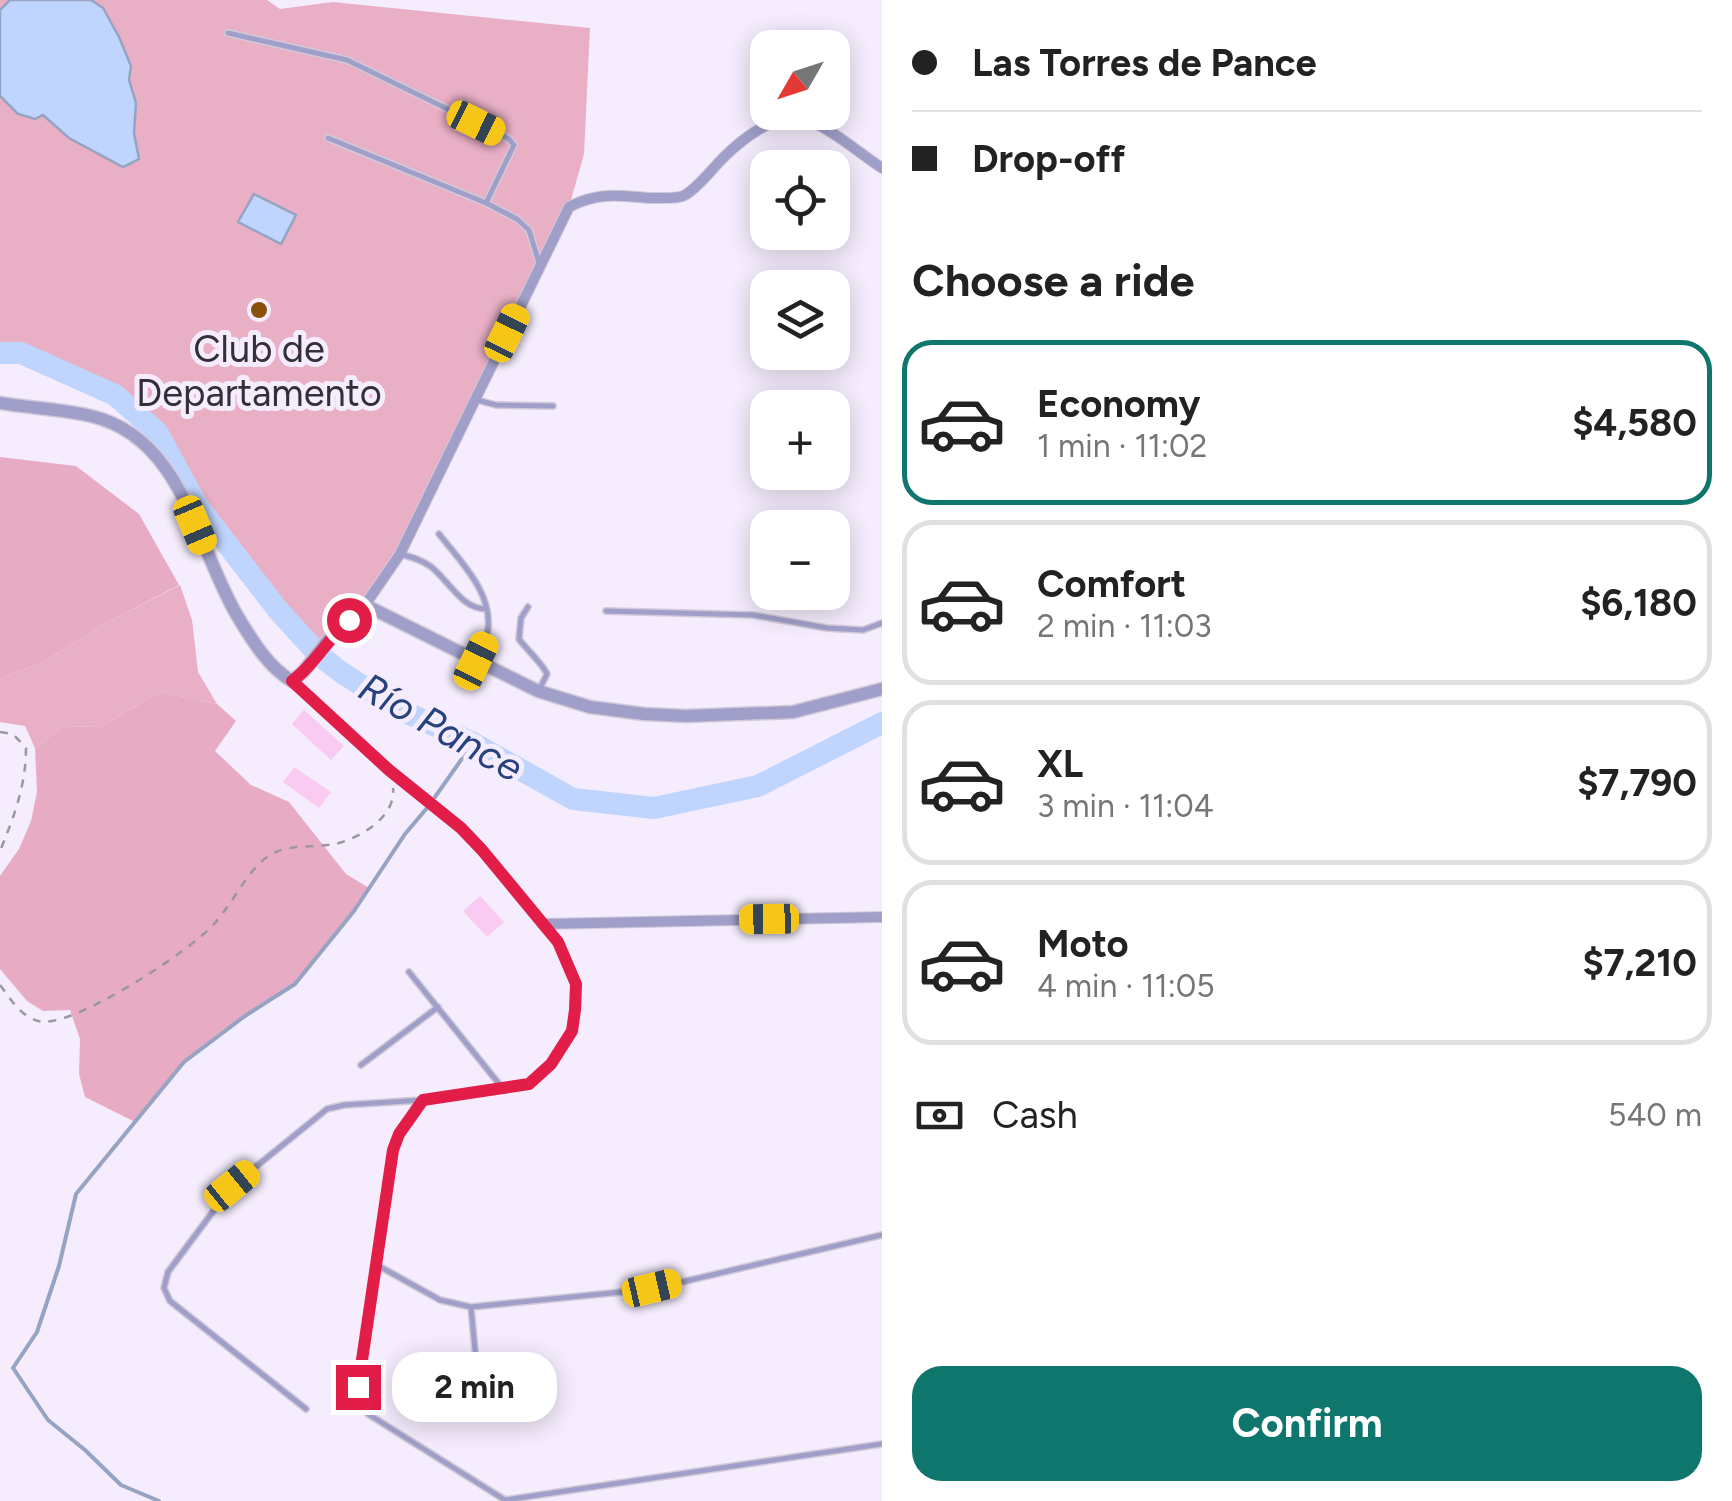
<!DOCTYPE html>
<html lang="en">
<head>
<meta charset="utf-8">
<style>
  :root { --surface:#fff; --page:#f6f6f6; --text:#222; --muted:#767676; --line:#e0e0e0; --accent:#0f766e }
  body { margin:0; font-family:Figtree,sans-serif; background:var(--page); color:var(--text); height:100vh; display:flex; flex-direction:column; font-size:38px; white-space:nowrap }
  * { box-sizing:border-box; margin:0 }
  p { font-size:32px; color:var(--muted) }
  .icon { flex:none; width:55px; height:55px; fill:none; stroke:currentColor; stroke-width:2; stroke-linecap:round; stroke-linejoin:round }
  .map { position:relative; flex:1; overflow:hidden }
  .sheet { display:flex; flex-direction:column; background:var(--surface); width:850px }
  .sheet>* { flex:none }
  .hud { display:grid; align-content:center; height:220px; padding:0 30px; background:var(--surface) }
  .needle { width:65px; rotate:231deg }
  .fabs { position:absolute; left:750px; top:30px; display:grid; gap:20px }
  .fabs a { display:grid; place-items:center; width:100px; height:100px; border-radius:20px; background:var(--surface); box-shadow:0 5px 25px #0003; font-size:50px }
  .end { position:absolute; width:45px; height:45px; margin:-22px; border:12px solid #e11d48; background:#fff; box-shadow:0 0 0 5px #fff }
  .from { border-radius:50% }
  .bubble { position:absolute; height:70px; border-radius:30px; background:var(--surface); box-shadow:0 5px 25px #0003; font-size:32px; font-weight:700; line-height:70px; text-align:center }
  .car { position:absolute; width:30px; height:60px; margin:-30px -15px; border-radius:12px; box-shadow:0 0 8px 2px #0007; background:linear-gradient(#f5c518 24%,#345 0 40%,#f5c518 0 76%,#345 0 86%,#f5c518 0) }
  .hud b { display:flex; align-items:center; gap:35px; height:95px; font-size:38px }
  .hud b+b { border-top:2px solid var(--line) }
  .hud i { width:25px; height:25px; background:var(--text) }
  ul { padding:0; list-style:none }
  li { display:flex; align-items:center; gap:30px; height:165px; margin:0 20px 15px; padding:0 10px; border:5px solid var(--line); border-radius:30px }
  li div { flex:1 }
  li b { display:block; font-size:38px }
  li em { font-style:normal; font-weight:700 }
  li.active { border-color:var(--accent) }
  li>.icon { width:90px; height:90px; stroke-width:1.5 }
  h2 { padding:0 30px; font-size:45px; line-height:120px }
  .pay { display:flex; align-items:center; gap:25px; height:110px; padding:0 30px; font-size:38px }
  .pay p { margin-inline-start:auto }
  .button { display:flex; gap:20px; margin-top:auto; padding:20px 30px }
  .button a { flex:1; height:115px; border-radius:30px; background:var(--accent); color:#fff; font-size:40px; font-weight:700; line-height:115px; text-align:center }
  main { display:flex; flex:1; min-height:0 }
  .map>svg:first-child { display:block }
  .green { fill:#e8afc5 }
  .forest { fill:#e7acc3 }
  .water { fill:#c0d5fd; stroke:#96a3c2; stroke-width:2.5 }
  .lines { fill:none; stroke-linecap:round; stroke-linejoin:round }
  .stream { stroke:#96a3c2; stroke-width:4 }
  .river { stroke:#c0d5fd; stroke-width:22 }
  .building { fill:#f9caf2 }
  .service-casing { stroke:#d2cad9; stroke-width:8 }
  .minor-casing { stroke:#d2cad9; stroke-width:12 }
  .tertiary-casing { stroke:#d2cad9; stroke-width:15 }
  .path { stroke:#9c95a2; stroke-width:2.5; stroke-dasharray:8 8; stroke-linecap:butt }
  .service { stroke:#a09fc9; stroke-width:5 }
  .minor { stroke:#a09fc9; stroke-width:10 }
  .tertiary { stroke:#a09fc9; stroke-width:12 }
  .route { stroke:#e11d48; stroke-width:12 }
  .poi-dot { fill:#8b4f0c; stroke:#f5ecfd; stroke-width:4 }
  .labels { text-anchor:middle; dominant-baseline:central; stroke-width:10; stroke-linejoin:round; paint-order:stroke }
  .poi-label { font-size:38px; fill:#332e37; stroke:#f5ecfd }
  .water-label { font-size:40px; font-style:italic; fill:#27427d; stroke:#f5ecfd }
</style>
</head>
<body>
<main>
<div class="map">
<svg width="882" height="1501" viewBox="0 0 882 1501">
  <rect width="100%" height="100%" fill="#f5ecfd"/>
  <path class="green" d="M0,0H267L280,9L333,2L590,28L584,154L569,207L400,554L365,605L318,654L277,610L197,505L157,432L115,395L21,353H0Z
    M180,585L192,620L198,672L217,704L161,692L99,727L64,726L35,748L25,726L0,722V679L43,662L108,622Z"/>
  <path class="forest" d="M0,457L76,466L139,514L179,585L108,622L43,662L0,679Z
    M161,692L217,704L236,721L215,751L251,785L289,802L346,874L369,888L354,911L295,984L245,1016L184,1062L135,1122L85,1097L79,1074L80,1039L70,1010L43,1011L27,1001L0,969V876L19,849L31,821L37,792L35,748L64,726L99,727Z"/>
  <path class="water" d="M10,0H91L103,8L119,37L131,66L129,80L136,103L134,133L139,159L123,167L69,138L43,115L35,119L18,114L0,96V10Z
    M254,194L296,215L281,244L238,222Z"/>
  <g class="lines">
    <path class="stream" d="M435,797L473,743
      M159,1501L121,1485L85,1450L48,1420L13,1368L37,1332L59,1266L76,1194L184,1062L245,1016L295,984L354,911L405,834L427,808"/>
    <path class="river" d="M0,353H21L115,395L157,432L197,505L278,610L318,654L342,673L401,710L473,743L573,799L654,808L758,786L882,723"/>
  </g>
  <path class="building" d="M304,710L344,746L331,760L292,724Z
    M294,767L331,792L319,808L283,782Z
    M480,896L504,922L487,937L463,911Z"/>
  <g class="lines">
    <g class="service-casing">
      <path id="service" d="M228,33L347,60L509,139L514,145L486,203
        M328,138L486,203L517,219L529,230L539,263
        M477,400L496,405L553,406
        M439,534C461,562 496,596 487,635C485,643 481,651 477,658
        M400,554C411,557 420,559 430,566C448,579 461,609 486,609
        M528,607L521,618L519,639C526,649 543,664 547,674L540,688
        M606,611L753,615L827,628L863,630L882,623
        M544,925L558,942L576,984L572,1031L551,1064L529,1084L504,1090L423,1100L399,1134L393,1150L357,1387L360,1402L368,1414L505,1500L882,1444
        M409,972L504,1090
        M361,1065L438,1007
        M377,1265L440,1300L471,1307L652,1289L882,1235
        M471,1307L480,1403
        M306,1409L170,1301L164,1288L168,1272L232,1186L327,1109L344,1105L423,1100"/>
    </g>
    <g class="minor-casing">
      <path id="minor" d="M365,605L400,554L569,207C599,191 619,196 652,198C661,198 675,199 683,196C695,191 713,168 723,158C740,141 776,111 803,119C829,126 859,153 882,168
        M292,681L389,770L461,828L482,850L543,924L882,917"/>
    </g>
    <g class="tertiary-casing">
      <path id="tertiary" d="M0,403C30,408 61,409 91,416C184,438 196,547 238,617C252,640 268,667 292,681L303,672L332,635L365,605L538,691L590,707L644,714L686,716L793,712L882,689"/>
    </g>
    <path class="path" d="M0,732L13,734L26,748C26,785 14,817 0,851
      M0,985C11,999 19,1015 38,1021C69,1031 192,950 214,924C231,905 242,881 260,863C283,840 311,850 339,843C363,836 396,816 393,788"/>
    <use href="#service" class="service"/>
    <use href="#minor" class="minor"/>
    <use href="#tertiary" class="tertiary"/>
  </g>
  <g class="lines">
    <path class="route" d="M349,620C328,639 314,665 292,681L389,770L461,828L482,850L558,942L576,984L575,1010L572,1031L551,1064L529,1084L423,1100L399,1134L393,1150L358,1387"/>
  </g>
  <circle class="poi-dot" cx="259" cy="310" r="10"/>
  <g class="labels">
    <g class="poi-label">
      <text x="259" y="349">Club de<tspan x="259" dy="44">Departamento</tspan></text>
    </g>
    <g class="water-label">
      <text transform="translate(441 727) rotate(29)">Río Pance</text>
    </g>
  </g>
</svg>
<div class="fabs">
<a><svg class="needle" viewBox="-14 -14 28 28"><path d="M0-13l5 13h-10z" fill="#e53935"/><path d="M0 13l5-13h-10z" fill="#767676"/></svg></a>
<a><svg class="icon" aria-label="locate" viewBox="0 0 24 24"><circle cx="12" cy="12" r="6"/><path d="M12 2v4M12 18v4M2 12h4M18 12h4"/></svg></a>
<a><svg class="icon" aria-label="layers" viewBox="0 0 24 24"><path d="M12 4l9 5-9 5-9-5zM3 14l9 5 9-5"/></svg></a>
<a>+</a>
<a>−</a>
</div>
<i class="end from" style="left:349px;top:620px"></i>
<i class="end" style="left:358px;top:1387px"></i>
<div class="bubble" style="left:392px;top:1352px;width:165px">2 min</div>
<i class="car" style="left:476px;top:123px;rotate:116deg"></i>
<i class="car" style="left:507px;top:333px;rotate:26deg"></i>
<i class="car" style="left:195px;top:525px;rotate:157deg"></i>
<i class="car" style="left:476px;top:661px;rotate:26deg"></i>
<i class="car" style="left:769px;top:919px;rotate:269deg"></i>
<i class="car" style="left:232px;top:1186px;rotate:51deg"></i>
<i class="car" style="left:652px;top:1288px;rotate:77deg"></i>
</div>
<section class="sheet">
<div class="hud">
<b><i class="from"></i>Las Torres de Pance</b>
<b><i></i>Drop-off</b>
</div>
<h2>Choose a ride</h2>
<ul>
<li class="active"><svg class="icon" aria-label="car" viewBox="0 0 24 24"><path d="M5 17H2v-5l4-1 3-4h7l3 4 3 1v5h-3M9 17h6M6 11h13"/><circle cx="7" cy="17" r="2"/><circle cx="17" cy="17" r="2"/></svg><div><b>Economy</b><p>1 min · 11:02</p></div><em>$4,580</em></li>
<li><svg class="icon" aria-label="car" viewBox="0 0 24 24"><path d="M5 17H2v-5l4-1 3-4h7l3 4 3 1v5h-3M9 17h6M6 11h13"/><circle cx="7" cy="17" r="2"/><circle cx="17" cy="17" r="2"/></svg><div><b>Comfort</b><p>2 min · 11:03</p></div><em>$6,180</em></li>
<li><svg class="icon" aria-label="car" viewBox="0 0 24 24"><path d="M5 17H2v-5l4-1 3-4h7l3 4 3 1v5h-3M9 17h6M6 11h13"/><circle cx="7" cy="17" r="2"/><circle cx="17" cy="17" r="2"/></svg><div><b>XL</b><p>3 min · 11:04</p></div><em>$7,790</em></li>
<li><svg class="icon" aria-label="car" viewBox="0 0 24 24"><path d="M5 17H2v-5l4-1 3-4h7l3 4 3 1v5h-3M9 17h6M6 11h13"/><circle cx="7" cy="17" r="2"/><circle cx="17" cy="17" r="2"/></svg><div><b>Moto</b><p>4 min · 11:05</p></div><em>$7,210</em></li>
</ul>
<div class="pay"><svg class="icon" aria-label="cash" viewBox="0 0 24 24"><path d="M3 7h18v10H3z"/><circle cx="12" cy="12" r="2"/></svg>Cash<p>540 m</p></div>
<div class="button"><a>Confirm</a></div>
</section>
</main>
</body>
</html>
